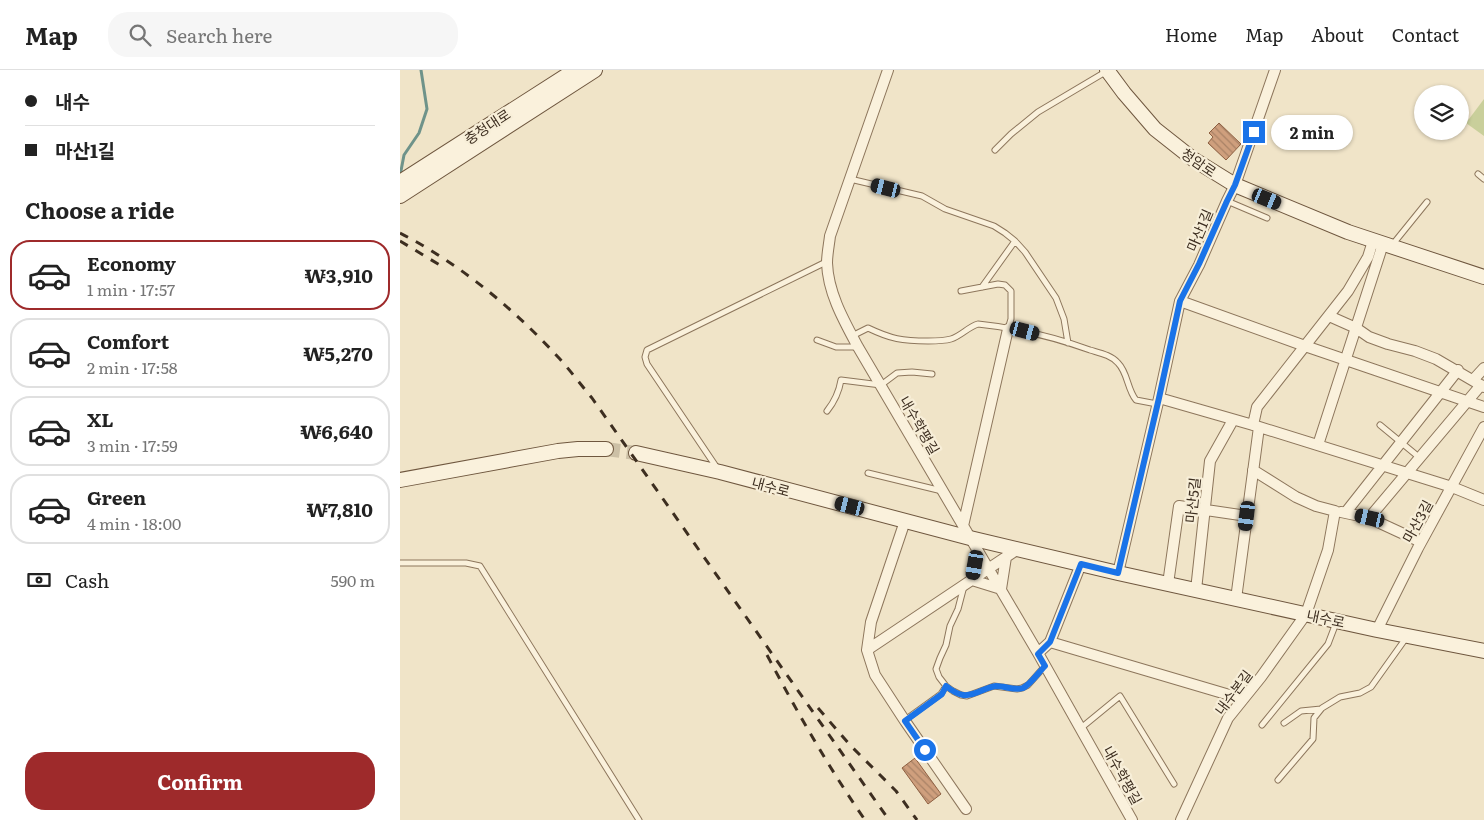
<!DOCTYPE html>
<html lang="en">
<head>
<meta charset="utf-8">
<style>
  :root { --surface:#fff; --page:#f6f6f6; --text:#222; --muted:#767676; --line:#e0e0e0; --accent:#9e2a2b }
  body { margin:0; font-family:Literata,"Noto Sans KR",serif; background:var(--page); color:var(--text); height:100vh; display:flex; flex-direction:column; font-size:19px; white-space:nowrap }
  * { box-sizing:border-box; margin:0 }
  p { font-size:16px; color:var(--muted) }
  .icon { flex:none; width:28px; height:28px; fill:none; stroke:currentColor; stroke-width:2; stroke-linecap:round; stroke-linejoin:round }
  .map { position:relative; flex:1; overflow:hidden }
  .side { display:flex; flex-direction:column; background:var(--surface); width:400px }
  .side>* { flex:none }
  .top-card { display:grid; align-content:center; height:110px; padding:0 25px; background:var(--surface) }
  .tools { position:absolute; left:1014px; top:15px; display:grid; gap:10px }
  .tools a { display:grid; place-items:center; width:55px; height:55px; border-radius:50%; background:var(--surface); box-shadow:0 1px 4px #0004; font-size:25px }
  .end { position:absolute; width:22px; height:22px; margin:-11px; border:6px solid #1a73e8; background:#fff; box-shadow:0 0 0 2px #fff }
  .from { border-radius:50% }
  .bubble { position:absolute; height:35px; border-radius:18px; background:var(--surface); box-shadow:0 1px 4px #0004; font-size:16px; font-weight:700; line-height:35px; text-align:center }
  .car { position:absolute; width:15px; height:30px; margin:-15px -8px; border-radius:6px; box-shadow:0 0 4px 1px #0007; background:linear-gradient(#222 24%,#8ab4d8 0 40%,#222 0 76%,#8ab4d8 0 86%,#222 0) }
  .top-card b { display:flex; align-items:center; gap:18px; height:48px; font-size:19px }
  .top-card b+b { border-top:1px solid var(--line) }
  .top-card i { width:12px; height:12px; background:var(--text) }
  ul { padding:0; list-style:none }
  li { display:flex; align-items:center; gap:15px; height:70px; margin:0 10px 8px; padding:0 15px; border:2px solid var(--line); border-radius:20px }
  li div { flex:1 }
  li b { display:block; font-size:19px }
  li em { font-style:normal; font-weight:700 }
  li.selected { border-color:var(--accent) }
  li>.icon { width:45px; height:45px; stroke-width:1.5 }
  h2 { padding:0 25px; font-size:22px; line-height:60px }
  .pay { display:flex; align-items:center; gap:12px; height:55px; padding:0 25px; font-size:19px }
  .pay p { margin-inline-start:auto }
  .button { display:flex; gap:10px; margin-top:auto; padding:10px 25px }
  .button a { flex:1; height:58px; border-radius:20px; background:var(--accent); color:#fff; font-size:20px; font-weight:700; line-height:58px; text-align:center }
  header { display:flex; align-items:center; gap:30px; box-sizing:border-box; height:70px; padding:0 25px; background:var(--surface); border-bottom:1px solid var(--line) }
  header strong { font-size:24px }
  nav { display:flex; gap:28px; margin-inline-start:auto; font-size:18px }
  .search { width:350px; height:45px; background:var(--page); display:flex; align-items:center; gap:12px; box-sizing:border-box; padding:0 18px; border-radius:20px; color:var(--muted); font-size:19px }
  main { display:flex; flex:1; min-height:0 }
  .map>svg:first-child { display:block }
  .pitch { fill:#c9cf9b }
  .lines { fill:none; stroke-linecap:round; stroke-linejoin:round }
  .stream { stroke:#6f938a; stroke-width:3 }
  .building { fill:url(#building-back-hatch); stroke:#8d5f41 }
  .secondary-tunnel { stroke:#ccc0a6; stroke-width:14; stroke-dasharray:14 7; stroke-linecap:butt }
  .lane-casing { stroke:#8d765c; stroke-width:7 }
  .street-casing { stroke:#8d765c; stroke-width:12 }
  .secondary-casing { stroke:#6f573f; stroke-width:16 }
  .lane { stroke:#faf1dc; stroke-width:5 }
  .street { stroke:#faf1dc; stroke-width:10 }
  .secondary { stroke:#faf1dc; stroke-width:14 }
  .rail { stroke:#3d2e20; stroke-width:3; stroke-dasharray:9 9; stroke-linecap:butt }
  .route { stroke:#1a73e8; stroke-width:6 }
  .labels { text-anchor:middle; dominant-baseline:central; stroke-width:4.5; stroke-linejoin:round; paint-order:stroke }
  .street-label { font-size:14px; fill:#3d2e20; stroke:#f7eed8 }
</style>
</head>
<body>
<header>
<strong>Map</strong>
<div class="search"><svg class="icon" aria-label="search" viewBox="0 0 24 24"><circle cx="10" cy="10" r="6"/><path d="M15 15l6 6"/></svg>Search here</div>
<nav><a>Home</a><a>Map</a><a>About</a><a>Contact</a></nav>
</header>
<main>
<section class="side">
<div class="top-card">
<b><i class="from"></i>내수</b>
<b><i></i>마산1길</b>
</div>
<h2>Choose a ride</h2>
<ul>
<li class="selected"><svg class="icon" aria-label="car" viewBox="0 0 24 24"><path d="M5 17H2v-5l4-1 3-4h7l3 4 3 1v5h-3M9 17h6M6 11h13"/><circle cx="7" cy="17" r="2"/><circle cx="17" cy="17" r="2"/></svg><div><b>Economy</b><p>1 min · 17:57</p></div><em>₩3,910</em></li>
<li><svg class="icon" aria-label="car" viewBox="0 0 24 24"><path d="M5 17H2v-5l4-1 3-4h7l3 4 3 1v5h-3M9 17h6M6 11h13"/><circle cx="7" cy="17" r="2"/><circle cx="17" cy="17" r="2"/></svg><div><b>Comfort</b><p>2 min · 17:58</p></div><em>₩5,270</em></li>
<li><svg class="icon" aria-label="car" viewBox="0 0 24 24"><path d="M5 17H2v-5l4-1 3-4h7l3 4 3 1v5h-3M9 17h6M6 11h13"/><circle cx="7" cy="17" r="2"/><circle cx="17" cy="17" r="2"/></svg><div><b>XL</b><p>3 min · 17:59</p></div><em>₩6,640</em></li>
<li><svg class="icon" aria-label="car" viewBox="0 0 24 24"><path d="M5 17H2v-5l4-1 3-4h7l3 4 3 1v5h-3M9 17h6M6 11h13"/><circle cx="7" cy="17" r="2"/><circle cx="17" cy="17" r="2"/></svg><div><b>Green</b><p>4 min · 18:00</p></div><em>₩7,810</em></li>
</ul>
<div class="pay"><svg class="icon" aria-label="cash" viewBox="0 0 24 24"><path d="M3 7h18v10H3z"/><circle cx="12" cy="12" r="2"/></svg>Cash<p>590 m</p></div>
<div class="button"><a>Confirm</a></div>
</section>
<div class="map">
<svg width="1084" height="750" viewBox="0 0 1084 750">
  <defs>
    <pattern id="building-back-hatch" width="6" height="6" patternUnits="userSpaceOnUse" patternTransform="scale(1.25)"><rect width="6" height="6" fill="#cf9f7d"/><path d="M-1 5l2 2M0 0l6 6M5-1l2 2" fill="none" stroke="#a98266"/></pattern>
  </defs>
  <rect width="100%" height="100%" fill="#f0e4c8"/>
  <path class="pitch" d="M1084,29V66L1066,53Z"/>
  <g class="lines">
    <path class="stream" d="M0,106L4,85L19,63L27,39L21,0"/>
  </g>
  <path class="building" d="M819,53L841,74L826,90L808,73L813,67L809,63Z
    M515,688L541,724L528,734L502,698Z"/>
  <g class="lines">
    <path class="secondary-tunnel" d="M206,379L236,383"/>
    <g class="lane-casing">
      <path id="lane" d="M595,80L611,64L638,42L707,1
        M1078,104L1084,109
        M450,109L522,126L545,139L594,156L605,163L615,171L625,182L656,228L664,249L668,273
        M827,131L867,148
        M993,174L1027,132
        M582,217L615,171
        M561,221L598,214L605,215L611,221V249L608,259
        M452,266L468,258C491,269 502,271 528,271C535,271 544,271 551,269C561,266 568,257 578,254C617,258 654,267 690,280C700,283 711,285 718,293C728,303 727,319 736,330L757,334
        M417,270L436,277H457
        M427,341C435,331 439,322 441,310L481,315L497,303L512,302L532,304
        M980,355L1020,388
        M317,398L247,294L245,287L247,280L426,192
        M468,403L542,421
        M0,493H66L80,496L239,750
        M564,516L558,539L550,556L546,575L540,588L536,599L539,607L546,616L553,621L561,625L567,626L594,616L617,619L622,618L628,615L645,596
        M505,650L541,624L546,616
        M884,653L901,641L921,639
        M862,655L928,574L936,553
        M681,658L720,626L774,714
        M878,710L913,669L914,648L922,638L940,627L960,623L971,617L1006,568"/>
    </g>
    <g class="street-casing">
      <path id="street" d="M488,0L430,166C429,175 427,184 427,193C428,223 444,251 458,277L638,583L732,750
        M780,231L905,276L1084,337
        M929,246L956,258L969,267L988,274L1015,281L1036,289L1084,317
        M1073,310L1084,298
        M759,328L853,355L1052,417L1084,430
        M853,355L857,337L948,221L968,187L973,171
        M918,375L983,174
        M941,442L969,448L1021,472
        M946,442L1058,300
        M969,448L1081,315
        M563,456L608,259
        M577,480L572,510L601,519L606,487
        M718,503L759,328L780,231L799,195L827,131L835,115L875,0
        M768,514L779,436L847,446
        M796,520L810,391L833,350
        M836,529L859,357
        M977,560L1018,478L1084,357
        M650,572L843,629
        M467,580L471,552L505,451
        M638,583L650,572L681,494
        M566,739L505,651L475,605L467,580L618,479
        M781,750L828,648L861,607L906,544L928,480L935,441L916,436L896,427L853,400"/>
    </g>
    <g class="secondary-casing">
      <path id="secondary" d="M707,0L724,23L755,59L793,89L835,115L948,162L1084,207
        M0,112L175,0
        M0,126L195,0
        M236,383L320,402L570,468L718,503L977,560L1084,581
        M0,410L158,381L178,379H206"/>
    </g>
    <use href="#lane" class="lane"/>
    <use href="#street" class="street"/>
    <use href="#secondary" class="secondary"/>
    <path class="rail" d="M0,163C60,194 113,238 158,287C170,300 181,315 192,328L489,750
      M0,171L43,197
      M367,585C397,642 429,698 465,750
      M418,638L450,675L496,721L517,750"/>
  </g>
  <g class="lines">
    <path class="route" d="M525,680L505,651L542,624L546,616C551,620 556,624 563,625C574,627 585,617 596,616C605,616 615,621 623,618C631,614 638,603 645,596L638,584L650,572L681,494L718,503L759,328L780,231L799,194L827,131L835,115L854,62"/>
  </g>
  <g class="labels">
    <g class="street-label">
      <text transform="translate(87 56) rotate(-33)">충청대로</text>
      <text transform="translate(799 92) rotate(34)">청암로</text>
      <text transform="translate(799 160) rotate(-67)">마산1길</text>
      <text transform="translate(520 355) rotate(60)">내수학평길</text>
      <text transform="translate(371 416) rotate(15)">내수로</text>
      <text transform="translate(792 430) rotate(-84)">마산5길</text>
      <text transform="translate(1017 451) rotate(-61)">마산3길</text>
      <text transform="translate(926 548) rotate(12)">내수로</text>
      <text transform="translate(833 622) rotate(-53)">내수본길</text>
      <text transform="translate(723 705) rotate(61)">내수학평길</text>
    </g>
  </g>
</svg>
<div class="tools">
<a><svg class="icon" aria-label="layers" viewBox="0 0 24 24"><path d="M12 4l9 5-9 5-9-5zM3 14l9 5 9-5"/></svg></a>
</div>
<i class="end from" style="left:525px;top:680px"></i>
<i class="end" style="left:854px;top:62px"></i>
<div class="bubble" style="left:871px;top:45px;width:82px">2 min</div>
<i class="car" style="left:486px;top:118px;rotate:284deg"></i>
<i class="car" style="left:867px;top:129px;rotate:112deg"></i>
<i class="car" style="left:625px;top:261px;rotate:105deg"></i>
<i class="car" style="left:450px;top:436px;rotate:284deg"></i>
<i class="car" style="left:847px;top:446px;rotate:187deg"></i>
<i class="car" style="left:970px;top:448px;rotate:283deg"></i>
<i class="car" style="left:575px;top:495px;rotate:190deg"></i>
</div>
</main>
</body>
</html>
